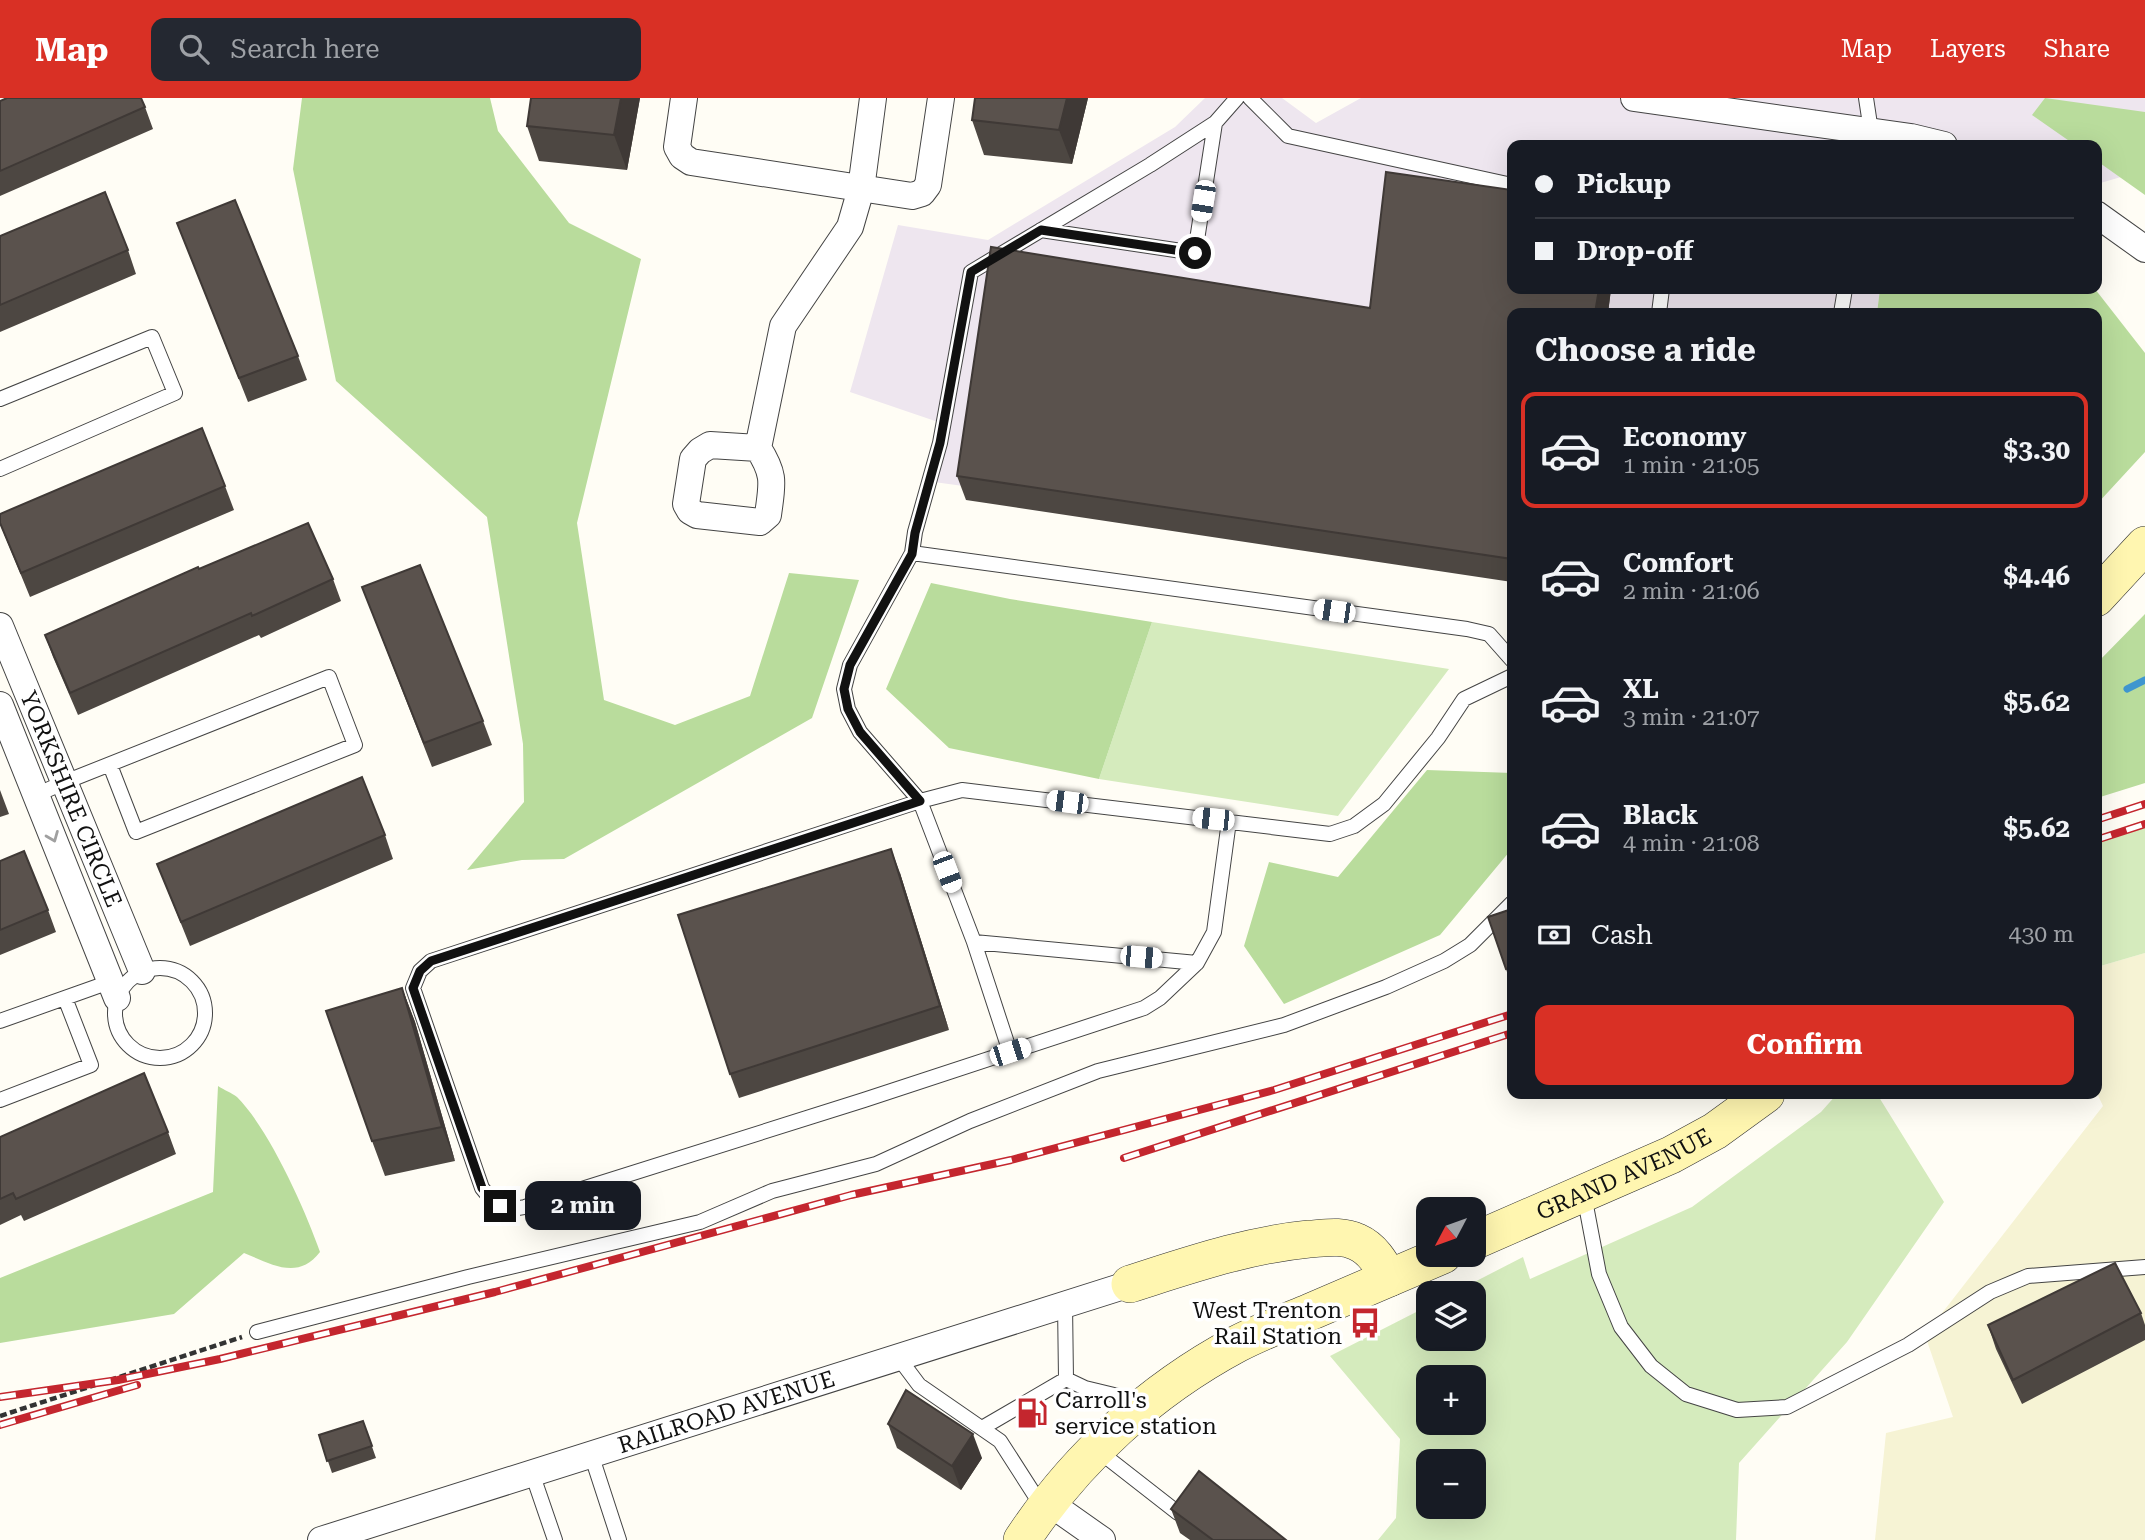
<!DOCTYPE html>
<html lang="en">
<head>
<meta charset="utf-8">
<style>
  :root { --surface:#171b24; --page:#242831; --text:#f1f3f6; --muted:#9ea1a6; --line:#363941; --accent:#d93025 }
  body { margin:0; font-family:"Roboto Serif",serif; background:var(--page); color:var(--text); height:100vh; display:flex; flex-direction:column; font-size:26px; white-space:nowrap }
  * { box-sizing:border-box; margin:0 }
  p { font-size:23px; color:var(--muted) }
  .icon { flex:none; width:38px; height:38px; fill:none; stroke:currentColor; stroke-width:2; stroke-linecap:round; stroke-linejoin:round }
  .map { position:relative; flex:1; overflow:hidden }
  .sheet { position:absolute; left:1507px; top:210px; width:595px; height:791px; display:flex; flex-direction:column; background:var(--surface); border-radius:14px; box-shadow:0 7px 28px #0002 }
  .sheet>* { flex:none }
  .guide { position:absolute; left:1507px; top:42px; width:595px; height:154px; border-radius:14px; box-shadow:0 7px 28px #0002; display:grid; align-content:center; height:154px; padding:0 28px; background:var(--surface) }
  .needle { width:46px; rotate:229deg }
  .buttons { position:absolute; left:1416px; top:1099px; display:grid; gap:14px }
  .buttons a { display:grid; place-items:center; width:70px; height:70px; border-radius:14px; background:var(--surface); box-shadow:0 7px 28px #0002; font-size:35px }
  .end { position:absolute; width:32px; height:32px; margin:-16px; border:9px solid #111; background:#fff; box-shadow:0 0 0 4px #fff }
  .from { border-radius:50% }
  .bubble { position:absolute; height:49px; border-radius:14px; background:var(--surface); box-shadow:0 7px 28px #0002; font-size:23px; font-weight:700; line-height:49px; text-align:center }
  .car { position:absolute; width:21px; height:42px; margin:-21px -10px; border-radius:9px; box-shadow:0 0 5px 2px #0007; background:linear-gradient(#fff 24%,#345 0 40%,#fff 0 76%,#345 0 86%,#fff 0) }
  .guide b { display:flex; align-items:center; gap:24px; height:66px; font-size:26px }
  .guide b+b { border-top:2px solid var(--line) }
  .guide i { width:18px; height:18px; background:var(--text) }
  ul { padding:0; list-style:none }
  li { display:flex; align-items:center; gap:21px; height:116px; margin:0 14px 10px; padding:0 14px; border:4px solid transparent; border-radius:14px }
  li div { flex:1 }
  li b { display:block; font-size:26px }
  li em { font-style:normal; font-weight:700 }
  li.on { border-color:var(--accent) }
  li>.icon { width:63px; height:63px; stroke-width:1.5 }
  h2 { padding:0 28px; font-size:32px; line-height:84px }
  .pay { display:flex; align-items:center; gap:18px; height:77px; padding:0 28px; font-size:26px }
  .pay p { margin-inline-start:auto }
  .button { display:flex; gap:14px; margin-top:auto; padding:14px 28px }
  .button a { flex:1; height:80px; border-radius:14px; background:var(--accent); color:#fff; font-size:28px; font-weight:700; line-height:80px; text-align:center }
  header { display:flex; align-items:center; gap:42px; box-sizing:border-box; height:98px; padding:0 35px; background:var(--accent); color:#fff }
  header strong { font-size:33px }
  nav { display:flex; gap:38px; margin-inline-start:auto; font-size:24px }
  .search { width:490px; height:63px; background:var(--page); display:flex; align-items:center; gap:18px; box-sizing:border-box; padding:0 24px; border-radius:14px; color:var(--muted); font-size:26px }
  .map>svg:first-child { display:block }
  .industrial { fill:#eee6ef }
  .farmland { fill:#f6f3d4 }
  .green { fill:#d5ebbd; fill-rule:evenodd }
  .forest { fill:#b9dc9c }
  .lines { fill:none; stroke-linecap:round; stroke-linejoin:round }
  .stream { stroke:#3f96cf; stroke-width:7 }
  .service-casing { stroke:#444; stroke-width:16 }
  .minor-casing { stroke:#444; stroke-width:28 }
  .secondary-casing { stroke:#333; stroke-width:38 }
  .path { stroke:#333; stroke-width:4.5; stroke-dasharray:7 3.5; stroke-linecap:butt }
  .service { stroke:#fff; stroke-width:14 }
  .minor { stroke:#fff; stroke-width:26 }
  .secondary { stroke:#fff6b0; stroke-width:37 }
  .rail-casing { stroke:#c4262e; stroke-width:8 }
  .rail { stroke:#fff; stroke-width:5; stroke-dasharray:16; stroke-linecap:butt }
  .wall { fill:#4d4742 }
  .shaded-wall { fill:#3f3936 }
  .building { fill:#5a524d; stroke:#3f3936; stroke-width:2 }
  .oneway { stroke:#a0a0a0 }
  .route { stroke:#111; stroke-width:9 }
  .labels { text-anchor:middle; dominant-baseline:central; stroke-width:7; stroke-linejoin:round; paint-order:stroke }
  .street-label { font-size:23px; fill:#111; stroke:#fff }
  .poi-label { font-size:23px; fill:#111; stroke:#fff; text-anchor:end }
</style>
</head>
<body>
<header>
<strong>Map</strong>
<div class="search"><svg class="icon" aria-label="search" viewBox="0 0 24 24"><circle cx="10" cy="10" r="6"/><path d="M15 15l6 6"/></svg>Search here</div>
<nav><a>Map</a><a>Layers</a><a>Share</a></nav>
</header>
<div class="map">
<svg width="2145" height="1442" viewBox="0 0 2145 1442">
  <rect width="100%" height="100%" fill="#fffdf5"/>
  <path class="industrial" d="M1205,0H1282L1316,25L1361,0H2145V72L2097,86L2096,47H1512V191H1880L1877,215H1512V463L934,384L941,325L850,294L898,127L988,142L1175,29Z"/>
  <path class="farmland" d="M2145,855V1442H1875L1886,1335L1953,1319L1925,1237L2103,1008L2096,993L2097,869Z"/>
  <path class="green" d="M1152,524L1449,571L1338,718L1099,681Z
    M2145,722V855L2097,869V738Z
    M1837,996H1877L1944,1104L1847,1244L1739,1365L1736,1442H1378L1396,1420L1400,1341L1330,1258L1428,1208V1241H1474V1195H1453L1523,1159L1530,1181L1692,1109L1821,1014ZM1428,1279H1474V1325H1428ZM1428,1363H1474V1409H1428Z"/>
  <path class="forest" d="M302,0H490L498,33L569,125L641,161L577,425L604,602L675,627L750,598L789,475L859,482L812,620L564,761L522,762L467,772L524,704L523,646L487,419L336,283L293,71Z
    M2045,0L2145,14V97L2097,63L2096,47H2075L2032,17Z
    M1880,191H2095L2145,255V354L2097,406L2096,215H1877Z
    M931,485L1010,501L1152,524L1099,681L949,650L886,591Z
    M2145,516V685L2097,700V565Z
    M1427,672L1512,675V749L1510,753L1440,837L1284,906L1244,848L1269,764L1338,779Z
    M218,988C224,992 232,995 237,999C269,1031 305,1111 320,1154C298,1183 271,1166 244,1155L174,1216L0,1245V1180L213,1094Z"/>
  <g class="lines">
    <path class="stream" d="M2127,591L2145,582"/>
    <g class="service-casing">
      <path id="service" d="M1237,0L1215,25L1150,67L971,174L940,345L915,434L912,455L1467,531L1489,536L1512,562
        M1250,0L1288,38L1512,87
        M1866,0L1871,33L1868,47
        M1041,132L1195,155L1215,25
        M1659,215L1662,191
        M1841,215L1845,191
        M0,301L152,239L175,295L0,371
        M912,455L850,567L844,591L848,611L860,634L920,703L431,863L420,873L413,890L482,1090C496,1108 502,1114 525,1109L864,1002L1144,910L1160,900L1197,865L1214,834L1229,723
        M36,697L65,684L329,579L355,647L136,734L110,667
        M974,844L1010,954
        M1197,865L974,844L920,703L962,692L1330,736L1354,728L1384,706L1438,640L1464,601L1512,578
        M115 915a45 45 0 1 1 90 0a45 45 0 1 1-90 0Z
        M0,923L104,886L116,887
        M0,1002L91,967L65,900
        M1584,1097L1599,1176L1621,1229L1651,1268L1686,1296L1737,1312L1787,1309L1908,1247L1990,1194L2028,1178L2145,1169
        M1065,1206L1066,1281L1085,1290L1143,1304
        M257,1234L468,1179L700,1124L772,1093L876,1066L970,1023L1098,973L1284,927L1386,889L1444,863L1470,847L1512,805
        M898,1259L919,1287L1000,1343L1043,1410
        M982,1330L1066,1281
        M1096,1351L1178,1415
        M591,1356L619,1442
        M532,1375L555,1442"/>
    </g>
    <g class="minor-casing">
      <g id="minor">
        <path d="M684,0L677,49L682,58L691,64L912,98L922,95L928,87L941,0"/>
        <path d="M1634,0L1911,39L1944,47"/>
        <path d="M2096,116L2145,151"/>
        <path d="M758,350L710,347L700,353L693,361L686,406L690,413L697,417L760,424L768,417C772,386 776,378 758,350L783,228L850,129L861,91L873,0"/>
        <path id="s1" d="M0,528L142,873"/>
        <path d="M0,607L117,900"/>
        <path d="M1048,1404L1102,1442"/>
        <path id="s2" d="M321,1442L1130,1186"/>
      </g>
    </g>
    <g class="secondary-casing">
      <g id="secondary">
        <path d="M2096,500L2145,447"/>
        <path id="s3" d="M1474,1143L1671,1057L1715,1033L1766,996"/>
        <path d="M1130,1186C1190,1167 1247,1147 1309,1141C1326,1140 1342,1137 1357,1144C1373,1151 1381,1166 1389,1180"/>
        <path d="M1022,1442C1076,1360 1151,1292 1237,1246C1260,1234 1286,1224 1310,1214C1355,1195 1399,1176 1443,1157"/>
      </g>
    </g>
    <path class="path" d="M0,1318L242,1239"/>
    <use href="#service" class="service"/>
    <use href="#minor" class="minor"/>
    <use href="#secondary" class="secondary"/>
    <g class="rail-casing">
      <path id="rail" d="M2096,722L2145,706
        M2096,742L2145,726
        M1124,1060L1512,935
        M0,1299L118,1282L220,1261L495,1194L851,1097L1011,1062L1274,992L1512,916
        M0,1327L137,1287"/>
    </g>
    <use href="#rail" class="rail"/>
  </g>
  <path class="wall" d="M531,0H640L627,72L539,63L527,28Z
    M1088,0L1072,66L984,57L972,22Z
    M0,3L145,9L153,31L0,98Z
    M177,125L298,258L307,282L248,304Z
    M0,138L128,152L136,176L0,234Z
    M1611,191L1608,215H1512V484L966,402L957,378L1370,210Z
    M225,388L234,412L30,499L0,426Z
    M199,471L333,481L341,503L261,540L259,537L78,617L53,559L45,537Z
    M362,489L483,623L492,647L432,669Z
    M0,692L9,716L0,719Z
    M385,737L393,761L190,848L157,766Z
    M0,763L48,812L56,834L0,857Z
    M900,775L949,932L739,1000L730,976Z
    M1512,811V889L1506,871Z
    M402,890L415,924L455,1063L385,1078L372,1043Z
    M168,1034L176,1056L24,1123L21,1117L0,1127V1039Z
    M2141,1215L2145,1227V1242L2022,1306L1996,1251L1988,1227Z
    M363,1323L376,1360L332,1375L319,1337Z
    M888,1326L982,1360L961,1392L897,1350Z
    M1171,1411L1286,1442H1190L1180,1435Z"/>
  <path class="shaded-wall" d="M621,0H640L627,72L614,37Z
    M1067,0H1088L1072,66L1059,32Z
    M1599,191H1611L1608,215H1595Z
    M891,751L900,775L949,932L940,908Z
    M402,890L415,924L455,1063L442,1029Z
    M973,1336L982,1360L961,1392L952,1368Z"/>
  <path class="building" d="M7,0H141L145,9L0,73V3Z
    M531,0H621L614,37L527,28Z
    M975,0H1067L1059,32L972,22Z
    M1386,74L1512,92V191H1599L1595,215H1512V461L957,378L991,149L1370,210Z
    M105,94L128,152L0,207V138Z
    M235,102L298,258L239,280L177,125Z
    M202,330L225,388L21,475L0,425V416Z
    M308,425L333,481L252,518L251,515L70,595L45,537L198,469L199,471Z
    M420,467L483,623L424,645L362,489Z
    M362,679L385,737L181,824L157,766Z
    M891,751L940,908L730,976L678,817Z
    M24,753L48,812L0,832V763Z
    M1512,811V869L1506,871L1488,819Z
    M402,890L442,1029L372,1043L326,913Z
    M144,975L168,1034L16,1101L13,1095L0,1101V1039Z
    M2115,1165L2141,1215L2013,1282L1988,1227Z
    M906,1292L973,1336L952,1368L888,1326Z
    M363,1323L372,1348L327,1363L319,1337Z
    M1199,1373L1286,1442H1213L1171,1411Z"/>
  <defs><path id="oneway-chevron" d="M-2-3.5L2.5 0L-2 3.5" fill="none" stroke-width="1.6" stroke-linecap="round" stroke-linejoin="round" transform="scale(1.75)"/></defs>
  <use class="oneway" href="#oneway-chevron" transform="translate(53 739) rotate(68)"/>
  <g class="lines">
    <path class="route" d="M500,1108L493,1104L482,1090L413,890L420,873L431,863L920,703L860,634L848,611L844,591L850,567L912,456L915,435L940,345L971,174L1041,132L1195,155"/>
  </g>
  <defs>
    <g id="bus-bare" transform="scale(2.415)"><path d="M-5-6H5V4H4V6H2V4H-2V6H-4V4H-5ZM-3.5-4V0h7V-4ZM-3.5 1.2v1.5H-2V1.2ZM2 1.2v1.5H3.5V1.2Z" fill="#c4262e" stroke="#fff" stroke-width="2.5" paint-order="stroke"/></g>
    <g id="fuel-bare" transform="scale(2.415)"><path d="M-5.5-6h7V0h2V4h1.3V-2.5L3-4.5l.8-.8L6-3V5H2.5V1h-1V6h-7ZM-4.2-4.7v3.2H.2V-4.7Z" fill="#c4262e" stroke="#fff" stroke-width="2.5" paint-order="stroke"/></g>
  </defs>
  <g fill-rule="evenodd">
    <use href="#bus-bare" x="1365" y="1225"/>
    <use href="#fuel-bare" x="1032" y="1315"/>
  </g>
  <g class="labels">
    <g class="street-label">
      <text stroke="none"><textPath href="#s1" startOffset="187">YORKSHIRE CIRCLE</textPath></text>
      <text stroke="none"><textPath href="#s3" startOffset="164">GRAND AVENUE</textPath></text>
      <text stroke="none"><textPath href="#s2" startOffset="425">RAILROAD AVENUE</textPath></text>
    </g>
    <g class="poi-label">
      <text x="1342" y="1212">West Trenton<tspan x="1342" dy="26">Rail Station</tspan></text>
      <text x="1055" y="1302" text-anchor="start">Carroll's<tspan x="1055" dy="26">service station</tspan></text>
    </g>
  </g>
</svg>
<div class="buttons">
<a><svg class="needle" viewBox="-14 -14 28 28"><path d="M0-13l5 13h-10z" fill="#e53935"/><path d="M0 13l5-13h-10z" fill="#9ea1a6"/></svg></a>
<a><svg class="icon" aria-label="layers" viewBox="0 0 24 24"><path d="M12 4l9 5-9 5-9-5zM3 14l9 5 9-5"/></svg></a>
<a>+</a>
<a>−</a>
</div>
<i class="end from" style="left:1195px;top:155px"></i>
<i class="end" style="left:500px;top:1108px"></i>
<div class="bubble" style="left:525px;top:1083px;width:116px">2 min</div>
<i class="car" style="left:1203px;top:103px;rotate:189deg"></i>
<i class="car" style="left:1334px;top:513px;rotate:278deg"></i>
<i class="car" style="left:1067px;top:704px;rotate:277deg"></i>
<i class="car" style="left:1213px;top:721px;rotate:276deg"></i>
<i class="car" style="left:947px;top:774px;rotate:159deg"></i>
<i class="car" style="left:1141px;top:859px;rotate:95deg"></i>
<i class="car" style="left:1010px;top:954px;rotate:72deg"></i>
<div class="guide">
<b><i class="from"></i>Pickup</b>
<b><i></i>Drop-off</b>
</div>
<section class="sheet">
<h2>Choose a ride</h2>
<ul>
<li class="on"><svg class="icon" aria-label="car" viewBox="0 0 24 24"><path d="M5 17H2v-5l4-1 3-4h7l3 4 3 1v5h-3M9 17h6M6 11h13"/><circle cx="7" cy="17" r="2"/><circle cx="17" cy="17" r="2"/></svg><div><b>Economy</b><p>1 min · 21:05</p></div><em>$3.30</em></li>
<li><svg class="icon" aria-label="car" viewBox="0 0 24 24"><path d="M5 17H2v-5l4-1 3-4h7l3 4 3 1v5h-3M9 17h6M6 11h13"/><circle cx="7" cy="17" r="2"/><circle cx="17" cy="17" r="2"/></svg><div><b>Comfort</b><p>2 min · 21:06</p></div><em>$4.46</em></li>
<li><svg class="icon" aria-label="car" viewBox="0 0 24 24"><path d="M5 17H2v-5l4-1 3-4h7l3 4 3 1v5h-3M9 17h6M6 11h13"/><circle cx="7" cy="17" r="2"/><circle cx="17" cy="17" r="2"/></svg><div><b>XL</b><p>3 min · 21:07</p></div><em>$5.62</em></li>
<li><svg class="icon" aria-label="car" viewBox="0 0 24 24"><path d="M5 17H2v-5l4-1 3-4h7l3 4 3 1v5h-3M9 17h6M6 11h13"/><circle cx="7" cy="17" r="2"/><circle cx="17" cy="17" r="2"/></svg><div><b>Black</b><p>4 min · 21:08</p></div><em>$5.62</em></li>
</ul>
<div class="pay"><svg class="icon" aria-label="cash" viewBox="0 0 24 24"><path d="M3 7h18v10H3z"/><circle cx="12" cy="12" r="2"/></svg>Cash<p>430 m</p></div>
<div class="button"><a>Confirm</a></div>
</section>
</div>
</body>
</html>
